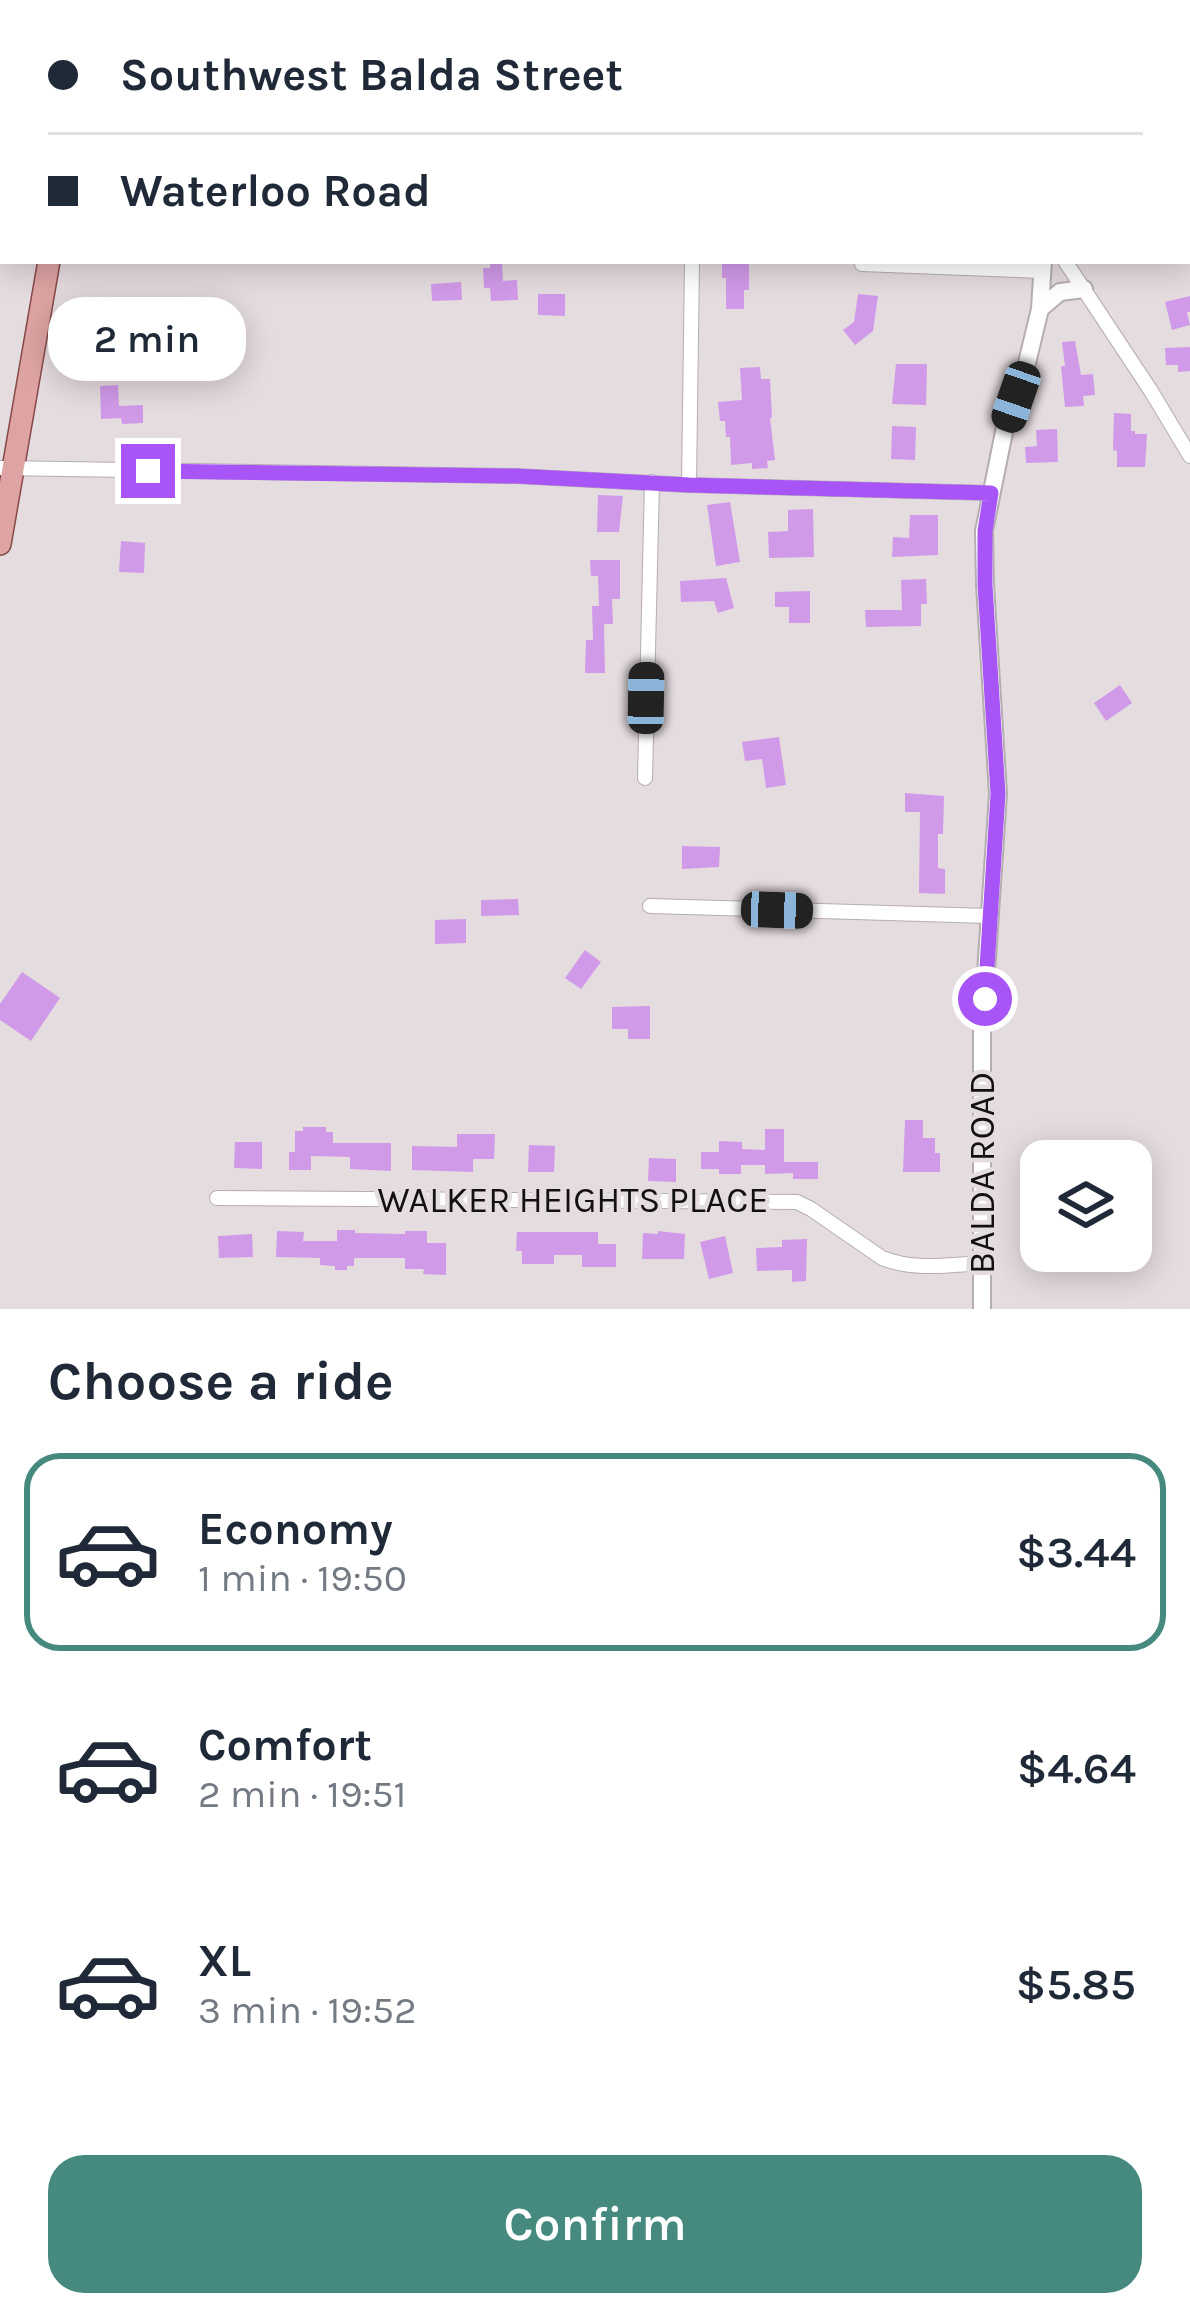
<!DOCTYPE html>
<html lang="en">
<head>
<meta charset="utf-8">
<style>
  :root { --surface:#fff; --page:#f6f6f7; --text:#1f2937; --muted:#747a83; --line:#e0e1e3; --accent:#468a7f }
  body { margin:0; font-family:Karla,sans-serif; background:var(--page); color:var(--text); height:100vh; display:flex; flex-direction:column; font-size:45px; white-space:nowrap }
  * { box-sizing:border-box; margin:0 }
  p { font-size:39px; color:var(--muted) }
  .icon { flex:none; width:66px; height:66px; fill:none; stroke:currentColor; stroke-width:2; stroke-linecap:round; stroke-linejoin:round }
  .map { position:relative; height:1309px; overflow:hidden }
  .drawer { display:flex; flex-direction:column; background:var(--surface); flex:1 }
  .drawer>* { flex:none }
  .hud { position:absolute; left:0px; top:0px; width:1191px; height:264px; box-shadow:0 6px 30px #0003; display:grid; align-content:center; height:264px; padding:0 48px; background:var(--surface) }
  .fabs { position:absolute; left:1020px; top:1140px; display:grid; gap:24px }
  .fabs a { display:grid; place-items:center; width:132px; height:132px; border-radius:24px; background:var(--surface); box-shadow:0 6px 30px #0003; font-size:60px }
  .end { position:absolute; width:54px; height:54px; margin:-27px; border:15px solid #a855f7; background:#fff; box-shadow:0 0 0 6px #fff }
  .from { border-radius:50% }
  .bubble { position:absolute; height:84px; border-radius:36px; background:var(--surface); box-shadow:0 6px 30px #0003; font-size:39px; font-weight:600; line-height:84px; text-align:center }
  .car { position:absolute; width:36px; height:72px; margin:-36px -18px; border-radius:15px; box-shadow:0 0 9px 3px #0007; background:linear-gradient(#222 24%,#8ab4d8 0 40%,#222 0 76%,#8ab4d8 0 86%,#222 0) }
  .hud b { display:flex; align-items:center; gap:42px; height:114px; font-size:45px }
  .hud b+b { border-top:3px solid var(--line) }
  .hud i { width:30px; height:30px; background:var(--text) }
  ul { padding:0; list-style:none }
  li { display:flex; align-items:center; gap:36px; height:198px; margin:0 24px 18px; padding:0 24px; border:6px solid transparent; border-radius:36px }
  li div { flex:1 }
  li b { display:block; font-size:45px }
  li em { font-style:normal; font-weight:600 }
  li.selected { border-color:var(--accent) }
  li>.icon { width:108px; height:108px; stroke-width:1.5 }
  h2 { padding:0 48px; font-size:54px; line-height:144px }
  .action { display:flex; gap:24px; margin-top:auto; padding:24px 48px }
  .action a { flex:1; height:138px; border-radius:36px; background:var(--accent); color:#fff; font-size:48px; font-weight:600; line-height:138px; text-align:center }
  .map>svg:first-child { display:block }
  .building { fill:#d19ae9 }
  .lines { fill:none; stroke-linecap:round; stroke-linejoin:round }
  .minor-casing { stroke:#b6adb1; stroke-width:16 }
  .tertiary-casing { stroke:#b6adb1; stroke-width:20 }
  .primary-casing { stroke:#874948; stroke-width:24 }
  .minor { stroke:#fff; stroke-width:14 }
  .tertiary { stroke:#fff; stroke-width:16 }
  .primary { stroke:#dda4a3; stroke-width:21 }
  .route { stroke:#a855f7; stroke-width:15 }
  .labels { text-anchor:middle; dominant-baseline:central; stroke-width:9; stroke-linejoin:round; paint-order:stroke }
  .street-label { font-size:36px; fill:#131011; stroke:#e5dce0 }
</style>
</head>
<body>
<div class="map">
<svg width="1190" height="1309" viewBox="0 0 1190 1309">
  <rect width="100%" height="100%" fill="#e5dce0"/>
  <path class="building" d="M722,261H749V290H744V309H726V278H722Z
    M502,263L503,281L517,280L518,300L491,301L490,288H484L483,268H490V264Z
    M461,282L462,300L432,301L431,284Z
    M538,294H565V316L538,315Z
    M858,294L878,296L873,331L855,345L843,330L854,322Z
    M1190,296V312H1187L1190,325L1172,330L1165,302Z
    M100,300L117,303L110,342L93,340Z
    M1075,341L1081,375L1093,374L1095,395L1083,396L1084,406L1065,407L1061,366H1065L1062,342Z
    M1190,347V371L1178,372V365H1166L1165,348Z
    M896,364H927L926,405L892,404Z
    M760,367L761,379H770L772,418H770L775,460L767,461L768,468L752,469V463L731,465L730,437H726L725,421H720L718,402L742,400L740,368Z
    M118,385L119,406L143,405V423L122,424L121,418L101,419L100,386Z
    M1114,413L1131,414V431H1135V434H1147L1145,467H1117V451L1113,450Z
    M892,426L916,427L915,460L891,459Z
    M1057,429L1058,462L1026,463L1025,447L1037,446L1036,430Z
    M598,495L623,496L619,532H597Z
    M730,502L740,562L716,566L707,505Z
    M813,509L814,557L769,558L768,532L788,531V510Z
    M910,515H938V555L892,557L893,537L909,538Z
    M121,541L145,543L144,573L119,572Z
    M590,560H620V599H612L613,624H604L605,673H585L586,640H593L592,606H599L598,576H591Z
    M726,578L734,608L718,613L714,601L681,602L680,581Z
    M926,579L927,604H921V626L866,627L865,610H902L901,580Z
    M810,591V623H789V607H775V592Z
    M1120,685L1132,703L1106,721L1094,703Z
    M779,737L786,785L766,788L762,759L745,761L742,742Z
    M905,793L944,796L943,834H938V868L945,869V894L919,893L920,812H905Z
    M682,846L720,847L719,867L682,869Z
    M518,899L519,915L481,916V900Z
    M466,919V943L435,944V920Z
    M585,950L601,962L581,989L565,978Z
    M22,972L60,998L31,1041L0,1020V1004Z
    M650,1006V1039H628V1029H612V1007Z
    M905,1120H923V1138H935V1153H940V1172H903Z
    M303,1127H326V1132H333V1143H391V1171L350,1169V1157L311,1156V1170H289V1152H295V1131H303Z
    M765,1129H784V1162H818V1179H793V1173L765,1174V1165H741V1174H719V1169H701V1152H719V1141L742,1142V1149L765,1150Z
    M457,1134H495L494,1159H473V1172L412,1170V1146L457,1147Z
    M235,1142H262V1169L234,1168Z
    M529,1145L555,1146L554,1172H528Z
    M649,1158L676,1159V1182L648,1181Z
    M337,1230H355V1233L405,1234V1231H427V1243H446V1275L423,1274L424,1269H405V1258H354V1266H347V1270H335V1266L320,1265V1258L276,1257L277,1231L304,1232L303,1241H337Z
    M658,1231L685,1234L684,1259H642L643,1233L658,1234Z
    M517,1232H598V1244H616V1267H582V1255H554V1264H522V1251H516Z
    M252,1234L253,1257L219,1258L218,1236Z
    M725,1236L733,1273L709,1279L700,1242Z
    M807,1239L806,1281L792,1282V1270L757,1271L756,1248L782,1247V1240Z"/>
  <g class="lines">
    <g class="minor-casing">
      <path id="minor" d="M177,3V0
        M1065,261L1151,391L1190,456
        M862,264L1042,271
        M0,468L516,476L689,485L991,493
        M689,485L692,261
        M645,778L652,482
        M650,906L989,916
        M217,1198L797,1202L811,1209L882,1258C914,1271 949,1265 983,1263"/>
    </g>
    <g class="tertiary-casing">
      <path id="tertiary" d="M905,0L906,3
        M1040,309L1060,292L1084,289
        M982,1309V1033L998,794L985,585L984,531L1005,427L1026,367L1040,309L1043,261"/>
    </g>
    <g class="primary-casing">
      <path id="primary" d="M92,3V0
        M0,544L49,261"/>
    </g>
    <use href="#minor" class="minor"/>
    <use href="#tertiary" class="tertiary"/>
    <use href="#primary" class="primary"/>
  </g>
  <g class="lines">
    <path class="route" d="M148,471L516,476L689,485L991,493L985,531V585L998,794L985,999"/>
  </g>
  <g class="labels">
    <g class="street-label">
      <text transform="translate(982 1173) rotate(-90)">BALDA ROAD</text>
      <text x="573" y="1200">WALKER HEIGHTS PLACE</text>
    </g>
  </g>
</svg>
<div class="fabs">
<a><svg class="icon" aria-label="layers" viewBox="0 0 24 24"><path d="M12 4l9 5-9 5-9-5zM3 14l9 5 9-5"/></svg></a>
</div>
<i class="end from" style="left:985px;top:999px"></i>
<i class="end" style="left:148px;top:471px"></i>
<div class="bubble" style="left:48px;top:297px;width:198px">2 min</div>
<i class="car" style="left:1016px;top:397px;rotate:199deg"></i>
<i class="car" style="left:646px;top:698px;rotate:1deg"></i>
<i class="car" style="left:777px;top:910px;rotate:92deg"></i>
<div class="hud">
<b><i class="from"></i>Southwest Balda Street</b>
<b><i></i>Waterloo Road</b>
</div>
</div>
<section class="drawer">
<h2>Choose a ride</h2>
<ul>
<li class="selected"><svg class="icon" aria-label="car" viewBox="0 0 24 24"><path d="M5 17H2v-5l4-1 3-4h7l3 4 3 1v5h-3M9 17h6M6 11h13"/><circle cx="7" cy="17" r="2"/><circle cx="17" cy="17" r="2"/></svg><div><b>Economy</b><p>1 min · 19:50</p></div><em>$3.44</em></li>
<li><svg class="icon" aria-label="car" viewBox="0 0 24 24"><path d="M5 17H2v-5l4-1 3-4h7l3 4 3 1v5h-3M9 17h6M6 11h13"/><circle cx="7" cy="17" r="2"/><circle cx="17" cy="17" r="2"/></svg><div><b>Comfort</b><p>2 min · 19:51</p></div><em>$4.64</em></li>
<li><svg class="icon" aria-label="car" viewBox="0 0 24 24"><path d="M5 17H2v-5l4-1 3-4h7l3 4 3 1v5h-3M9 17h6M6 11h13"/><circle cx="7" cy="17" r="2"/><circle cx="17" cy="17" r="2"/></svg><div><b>XL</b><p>3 min · 19:52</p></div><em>$5.85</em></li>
</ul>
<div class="action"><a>Confirm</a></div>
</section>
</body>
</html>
